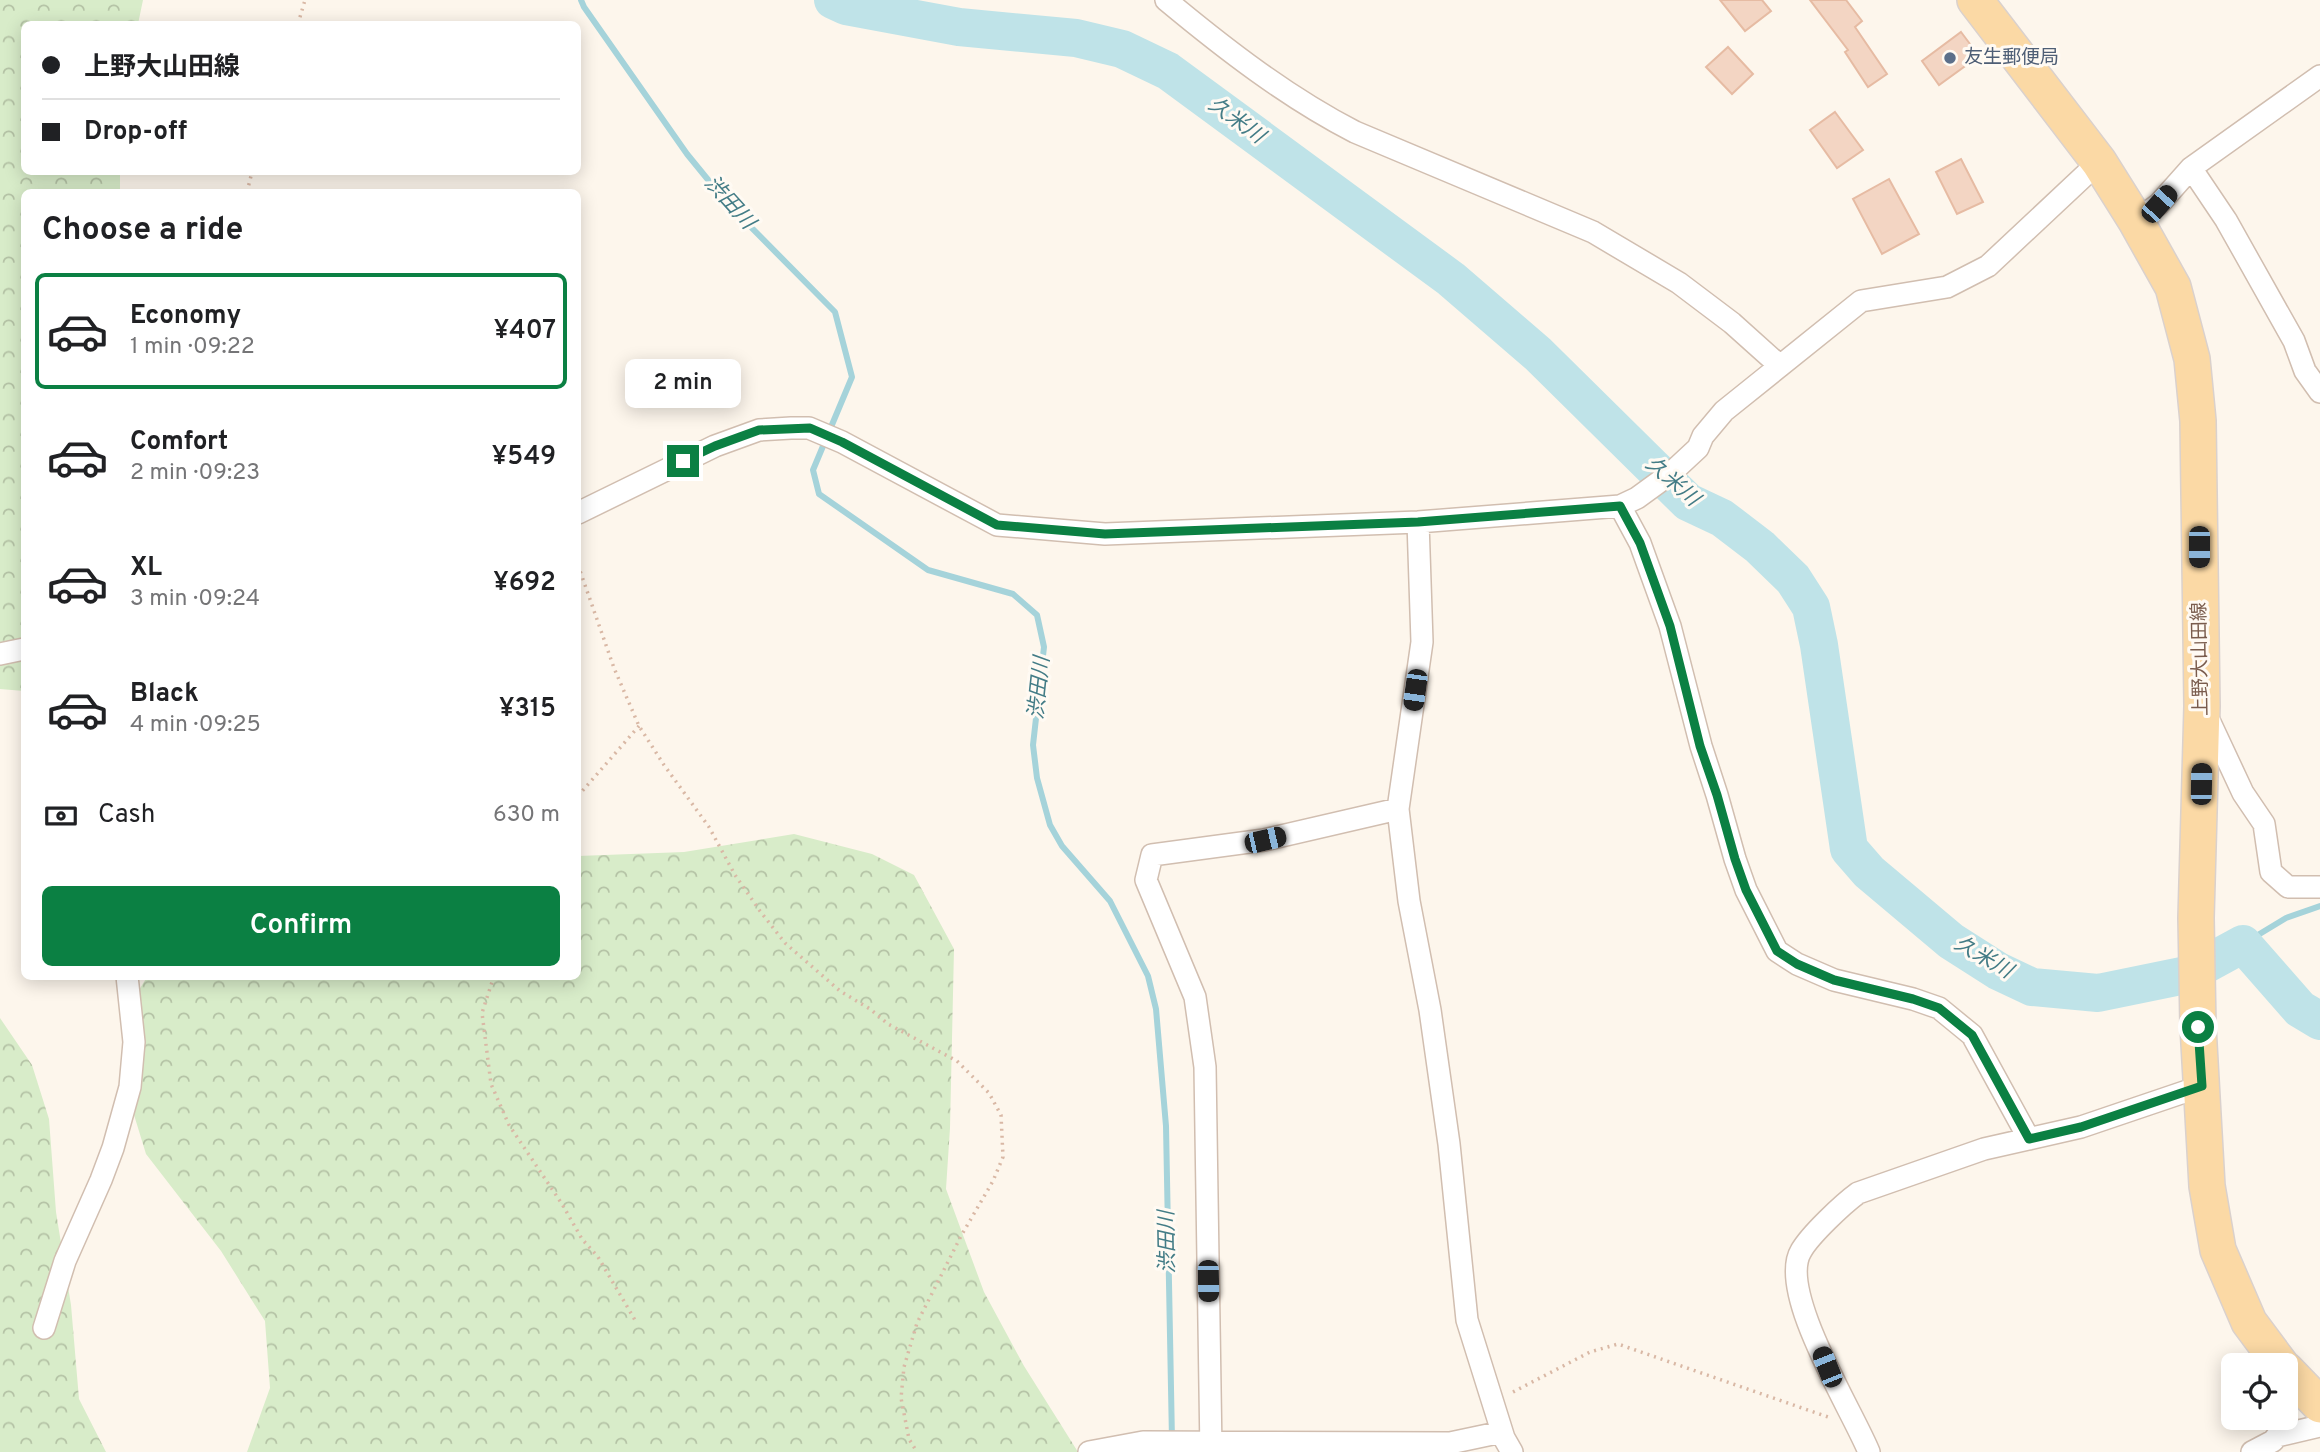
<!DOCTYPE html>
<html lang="en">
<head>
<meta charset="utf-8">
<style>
  :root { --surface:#fff; --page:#f6f6f6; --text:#202124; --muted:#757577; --line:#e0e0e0; --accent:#0b8043 }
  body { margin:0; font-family:Overpass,"Noto Sans JP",sans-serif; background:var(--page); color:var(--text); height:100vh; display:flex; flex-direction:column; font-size:26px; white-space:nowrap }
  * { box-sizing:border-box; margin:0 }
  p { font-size:23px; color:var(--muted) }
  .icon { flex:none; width:38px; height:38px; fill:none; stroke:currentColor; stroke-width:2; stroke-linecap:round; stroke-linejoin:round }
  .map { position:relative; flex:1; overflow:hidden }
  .panel { position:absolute; left:21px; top:189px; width:560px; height:791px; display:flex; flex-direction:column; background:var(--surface); border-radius:10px; box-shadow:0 4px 18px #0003 }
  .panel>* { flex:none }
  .top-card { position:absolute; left:21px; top:21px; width:560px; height:154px; border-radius:10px; box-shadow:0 4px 18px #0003; display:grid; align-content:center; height:154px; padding:0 21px; background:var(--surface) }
  .buttons { position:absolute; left:2221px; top:1353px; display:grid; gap:14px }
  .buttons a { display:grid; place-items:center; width:77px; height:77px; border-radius:10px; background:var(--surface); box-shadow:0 4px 18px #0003; font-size:35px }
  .end { position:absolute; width:32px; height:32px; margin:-16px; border:9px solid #0b8043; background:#fff; box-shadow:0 0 0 4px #fff }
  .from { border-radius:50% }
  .bubble { position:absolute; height:49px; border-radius:10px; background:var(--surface); box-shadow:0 4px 18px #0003; font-size:23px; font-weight:600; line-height:49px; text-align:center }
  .car { position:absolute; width:21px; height:42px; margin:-21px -10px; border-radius:9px; box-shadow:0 0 5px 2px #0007; background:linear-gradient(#222 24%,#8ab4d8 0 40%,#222 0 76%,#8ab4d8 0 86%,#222 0) }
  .top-card b { display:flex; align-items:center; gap:24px; height:66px; font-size:26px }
  .top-card b+b { border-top:2px solid var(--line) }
  .top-card i { width:18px; height:18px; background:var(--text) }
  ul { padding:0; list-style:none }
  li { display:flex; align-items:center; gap:21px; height:116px; margin:0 14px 10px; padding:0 7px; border:4px solid transparent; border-radius:10px }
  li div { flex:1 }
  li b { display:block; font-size:26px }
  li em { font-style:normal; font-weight:600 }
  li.current { border-color:var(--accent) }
  li>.icon { width:63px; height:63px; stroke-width:1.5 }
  h2 { padding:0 21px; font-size:32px; line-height:84px }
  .pay { display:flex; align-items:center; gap:18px; height:77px; padding:0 21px; font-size:26px }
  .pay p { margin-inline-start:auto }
  .button { display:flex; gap:14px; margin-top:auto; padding:14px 21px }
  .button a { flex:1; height:80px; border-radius:10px; background:var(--accent); color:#fff; font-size:28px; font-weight:600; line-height:80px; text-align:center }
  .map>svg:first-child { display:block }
  .forest { fill:url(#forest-crowns) }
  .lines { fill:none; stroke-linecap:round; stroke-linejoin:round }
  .stream { stroke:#a5d3da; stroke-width:6 }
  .river { stroke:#bfe3e8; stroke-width:38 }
  .building { fill:#f3d5c3; stroke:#e6bba3; stroke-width:2 }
  .minor-casing { stroke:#d1beb0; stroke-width:24 }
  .primary-casing { stroke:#dad1cd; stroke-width:38 }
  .path { stroke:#d9b8a5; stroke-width:3.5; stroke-dasharray:2 5; stroke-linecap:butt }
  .minor { stroke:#fff; stroke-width:21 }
  .primary { stroke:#fbd9a5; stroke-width:35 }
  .route { stroke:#0b8043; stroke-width:9 }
  .service-dot { fill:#5c6f8a; stroke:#fffaf3; stroke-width:2.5 }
  .labels { text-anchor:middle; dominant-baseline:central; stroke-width:6; stroke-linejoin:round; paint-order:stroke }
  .service-label { font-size:19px; fill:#4e5e75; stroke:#fffaf3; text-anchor:start }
  .street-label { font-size:19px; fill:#7a5c4d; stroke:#fffaf3 }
  .water-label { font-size:21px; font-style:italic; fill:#437c86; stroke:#fffaf3 }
</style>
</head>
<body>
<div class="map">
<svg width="2320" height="1452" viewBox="0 0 2320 1452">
  <defs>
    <pattern id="forest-crowns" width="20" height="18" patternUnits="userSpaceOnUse" patternTransform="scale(1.75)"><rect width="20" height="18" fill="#d8ecc9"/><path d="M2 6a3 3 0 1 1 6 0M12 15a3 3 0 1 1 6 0" fill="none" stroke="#b4c2a5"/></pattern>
  </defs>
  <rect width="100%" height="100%" fill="#fdf6ec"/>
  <path class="forest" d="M0,0H143L138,24H24V172H120V192H24V691L0,689Z
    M794,834L872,854L914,875L954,949L950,1128L946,1189L984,1292L1024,1366L1078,1452H247L270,1388L265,1321L221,1251L146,1154L123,1079L126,1011L147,977L578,976V856L684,852Z
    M0,1018L32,1065L49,1119L56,1212L71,1305L79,1399L106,1452H0Z"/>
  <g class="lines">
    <path class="stream" d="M581,0L584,7L687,154L727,203L835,312L852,377L813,470L819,494L928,570L1013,594L1037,615L1044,647L1033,745L1037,778L1050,825L1062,846L1110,901L1148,976L1156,1009L1166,1126L1172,1440
      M2243,944L2286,918L2320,906"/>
    <path class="river" d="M833,0L846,6L959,27L1076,38L1122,49L1168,71L1451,279L1538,354L1688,502L1722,518L1760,547L1793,579L1811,607L1819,645L1849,849L1869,872L1951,941L1998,971L2032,987L2098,993L2186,975L2243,944L2300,1009L2320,1021"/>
  </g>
  <path class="building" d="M1720,0H1762L1771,11L1745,31Z
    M1810,0H1846L1862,21L1855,27L1887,74L1868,87L1845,52L1848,50Z
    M1961,32L1979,56L1939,85L1922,61Z
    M1728,47L1753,74L1732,94L1706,67Z
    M1835,112L1863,150L1837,168L1810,130Z
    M1961,159L1983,202L1957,214L1936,172Z
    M1889,179L1919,234L1882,254L1853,199Z"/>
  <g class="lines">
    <g class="minor-casing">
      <path id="minor" d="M1166,0C1225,49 1287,97 1355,132L1593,232L1679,283L1732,323L1780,366
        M2191,168L2226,220L2294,341L2305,371L2320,392
        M2136,221L2159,204L2191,168L2320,76
        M1620,506L1640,543L1670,626L1701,746L1717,795L1735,859L1746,890L1777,951L1797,964L1834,980L1913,999L1939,1008L1972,1035L2029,1139
        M578,513L715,446L759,430L791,428H809L842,442L997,525L1105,534L1418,522L1620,506L1637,498L1670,474L1698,448L1703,436L1724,411L1861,301L1947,287L1988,266L2099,162
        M1418,522L1422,642L1398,809L1409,901L1430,1010L1449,1144L1467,1320L1504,1438L1512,1452
        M0,654L24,649
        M2207,716L2243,793L2264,824L2271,872L2288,887H2320
        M44,1328L65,1261L101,1180L113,1148L130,1087L134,1042L127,976
        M1089,1452L1143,1442L1450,1443L1502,1432
        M1211,1452L1205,1067L1195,997L1146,880L1152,855L1264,840L1398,809
        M1869,1452C1852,1410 1777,1291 1801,1251C1810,1235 1843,1204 1858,1193L1984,1149L2081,1127L2202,1086
        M2252,1452L2273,1441L2277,1436L2320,1426"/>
    </g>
    <g class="primary-casing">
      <path id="primary" d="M1975,0L2099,162L2136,221L2173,287L2192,359L2198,421L2202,706L2196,918L2198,1026L2207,1186L2218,1250L2249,1322L2281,1365
        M2286,1370L2320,1405"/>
    </g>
    <path class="path" d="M298,24L305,0
      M247,192L252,172
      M578,565L614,668L639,726L664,765L709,827L735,875L760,911L785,943L840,991L870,1009L888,1024L957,1061L989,1093L1001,1115L1003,1157L993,1181L961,1236L917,1323L904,1367L901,1398L909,1439L917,1452
      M578,796L639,726
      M494,976L482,1013L491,1084L509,1125L562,1204L582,1239L598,1257L635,1320
      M1513,1392L1590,1352L1618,1344L1828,1417"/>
    <use href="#minor" class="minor"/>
    <use href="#primary" class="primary"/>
  </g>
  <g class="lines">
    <path class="route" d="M683,461L715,446L759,430L810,428L842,442L997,525L1105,534L1418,522L1620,506L1640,543L1670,626L1700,746L1717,795L1735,859L1746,890L1777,951L1797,964L1834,980L1913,999L1939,1008L1972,1035L2029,1139L2081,1127L2202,1086L2198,1027"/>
  </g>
  <circle class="service-dot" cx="1950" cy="58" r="7"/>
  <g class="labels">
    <g class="service-label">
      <text x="1964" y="58">友生郵便局</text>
    </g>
    <g class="street-label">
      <text transform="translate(2201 659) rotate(-91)">上野大山田線</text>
    </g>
    <g class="water-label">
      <text transform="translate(1236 121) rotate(36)">久米川</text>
      <text transform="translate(729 203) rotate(48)">渋田川</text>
      <text transform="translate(1672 482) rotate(41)">久米川</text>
      <text transform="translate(1040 688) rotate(-84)">渋田川</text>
      <text transform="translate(1983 958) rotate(30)">久米川</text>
      <text transform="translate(1168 1242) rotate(-91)">渋田川</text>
    </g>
  </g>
</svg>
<div class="buttons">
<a><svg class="icon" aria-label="locate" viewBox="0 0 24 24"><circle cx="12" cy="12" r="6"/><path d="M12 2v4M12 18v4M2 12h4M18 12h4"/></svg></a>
</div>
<i class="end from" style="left:2198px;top:1027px"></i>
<i class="end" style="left:683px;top:461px"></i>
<div class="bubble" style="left:625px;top:359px;width:116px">2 min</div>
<i class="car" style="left:2159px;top:204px;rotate:42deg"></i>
<i class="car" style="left:2199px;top:547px;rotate:180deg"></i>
<i class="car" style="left:1415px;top:690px;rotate:188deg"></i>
<i class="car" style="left:2201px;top:784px;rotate:1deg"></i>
<i class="car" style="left:1265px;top:840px;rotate:77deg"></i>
<i class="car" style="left:1208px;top:1281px;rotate:179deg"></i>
<i class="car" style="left:1827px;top:1367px;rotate:338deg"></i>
<div class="top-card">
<b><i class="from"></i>上野大山田線</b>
<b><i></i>Drop-off</b>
</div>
<section class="panel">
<h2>Choose a ride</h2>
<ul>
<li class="current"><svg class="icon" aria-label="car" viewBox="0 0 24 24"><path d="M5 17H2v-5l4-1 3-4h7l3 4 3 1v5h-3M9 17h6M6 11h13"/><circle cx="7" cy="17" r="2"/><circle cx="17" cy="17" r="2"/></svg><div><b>Economy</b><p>1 min · 09:22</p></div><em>¥407</em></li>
<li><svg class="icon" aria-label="car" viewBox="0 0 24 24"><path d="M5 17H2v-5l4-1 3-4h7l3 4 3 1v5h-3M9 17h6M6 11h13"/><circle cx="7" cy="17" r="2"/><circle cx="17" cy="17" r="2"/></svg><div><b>Comfort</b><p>2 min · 09:23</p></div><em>¥549</em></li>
<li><svg class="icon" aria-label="car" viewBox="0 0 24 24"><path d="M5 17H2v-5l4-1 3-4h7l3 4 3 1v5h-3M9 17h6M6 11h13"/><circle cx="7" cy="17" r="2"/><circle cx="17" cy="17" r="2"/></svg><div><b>XL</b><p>3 min · 09:24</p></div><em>¥692</em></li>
<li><svg class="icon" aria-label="car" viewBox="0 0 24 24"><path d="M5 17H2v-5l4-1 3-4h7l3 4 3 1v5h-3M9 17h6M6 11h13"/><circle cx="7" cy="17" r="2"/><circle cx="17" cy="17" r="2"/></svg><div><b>Black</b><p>4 min · 09:25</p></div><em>¥315</em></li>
</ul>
<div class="pay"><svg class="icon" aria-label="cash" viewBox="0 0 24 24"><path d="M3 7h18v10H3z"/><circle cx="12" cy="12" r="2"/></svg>Cash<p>630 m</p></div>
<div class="button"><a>Confirm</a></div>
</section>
</div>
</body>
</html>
